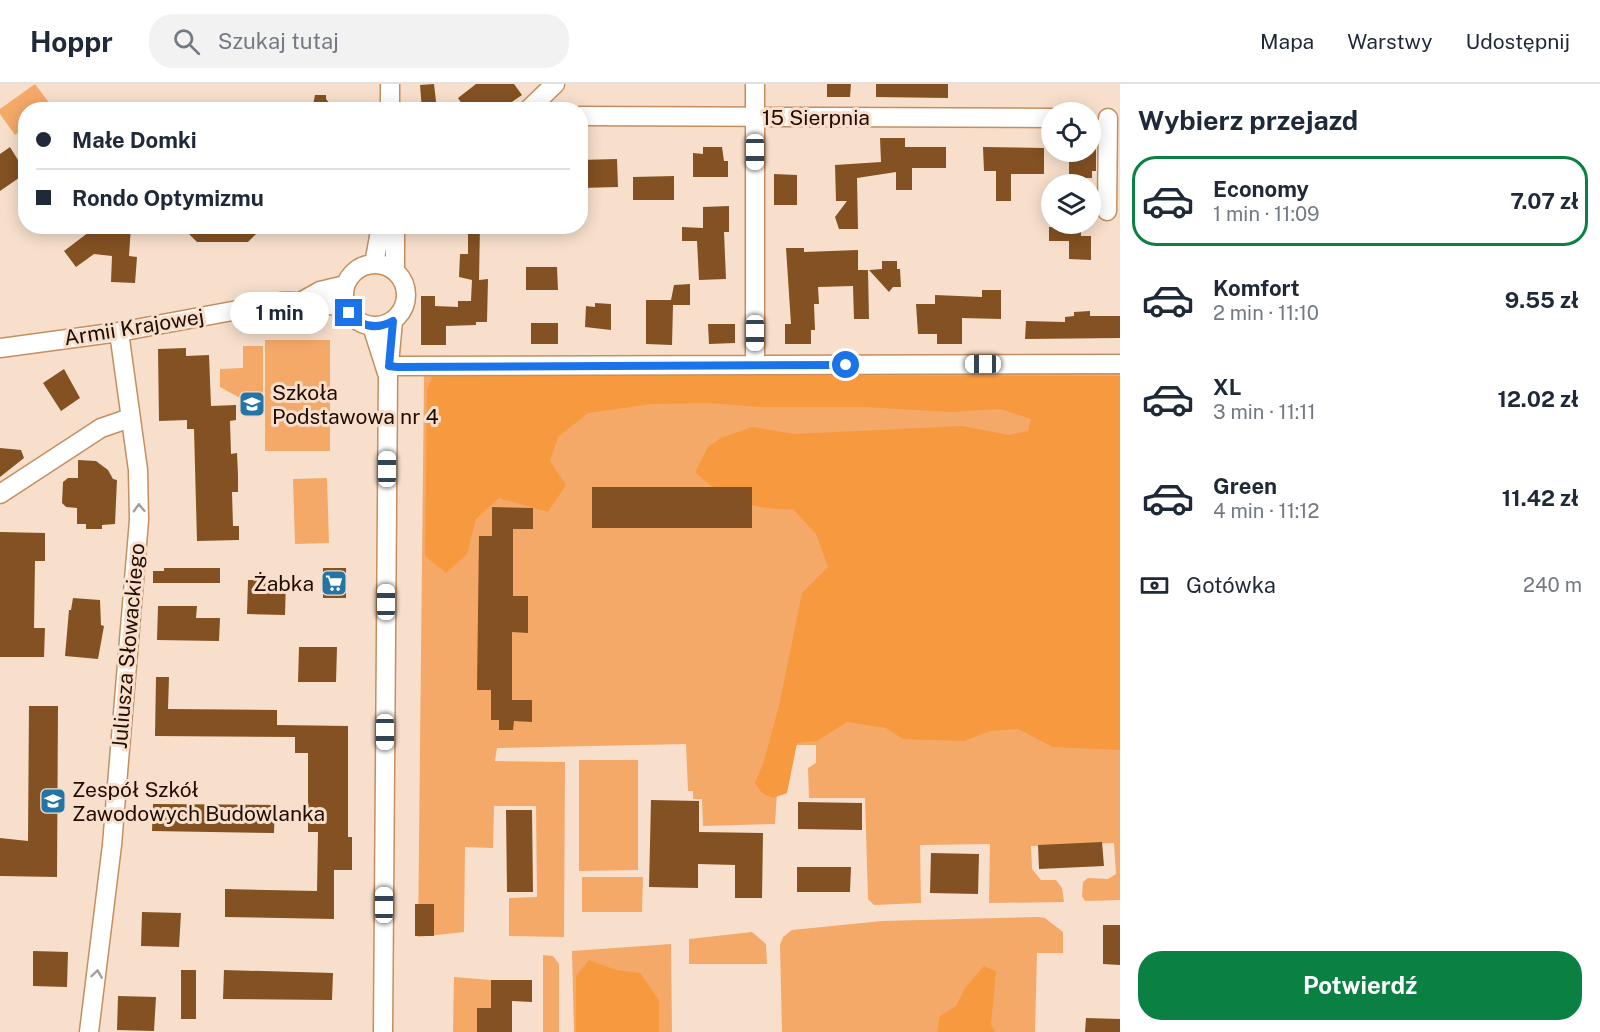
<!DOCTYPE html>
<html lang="pl">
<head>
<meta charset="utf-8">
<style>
  :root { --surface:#fff; --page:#f2f2f3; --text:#1f2937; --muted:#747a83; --line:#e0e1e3; --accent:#0b8043 }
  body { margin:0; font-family:"Public Sans",sans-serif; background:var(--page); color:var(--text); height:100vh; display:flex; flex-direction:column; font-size:22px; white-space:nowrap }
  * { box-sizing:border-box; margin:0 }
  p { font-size:20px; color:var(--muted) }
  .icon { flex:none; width:33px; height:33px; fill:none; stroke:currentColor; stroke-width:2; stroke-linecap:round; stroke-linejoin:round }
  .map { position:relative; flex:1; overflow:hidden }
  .panel { display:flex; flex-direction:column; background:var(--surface); width:480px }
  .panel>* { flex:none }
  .hud { position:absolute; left:18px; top:18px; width:570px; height:132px; border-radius:24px; box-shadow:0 3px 15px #0003; display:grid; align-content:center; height:132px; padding:0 18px; background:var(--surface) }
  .fabs { position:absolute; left:1041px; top:18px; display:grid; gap:12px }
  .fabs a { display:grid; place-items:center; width:60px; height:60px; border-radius:50%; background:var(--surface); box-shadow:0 3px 15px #0003; font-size:30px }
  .end { position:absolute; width:27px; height:27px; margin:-14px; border:8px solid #1a73e8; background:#fff; box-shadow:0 0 0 3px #fff }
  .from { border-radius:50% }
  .bubble { position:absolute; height:42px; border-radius:21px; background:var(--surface); box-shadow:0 3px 15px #0003; font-size:20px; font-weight:700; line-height:42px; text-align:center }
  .car { position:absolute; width:18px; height:36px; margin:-18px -9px; border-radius:8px; box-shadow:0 0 4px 2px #0007; background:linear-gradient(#fff 24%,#345 0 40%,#fff 0 76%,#345 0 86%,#fff 0) }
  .hud b { display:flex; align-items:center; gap:21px; height:57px; font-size:22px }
  .hud b+b { border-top:2px solid var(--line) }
  .hud i { width:15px; height:15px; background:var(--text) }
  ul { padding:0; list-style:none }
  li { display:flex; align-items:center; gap:18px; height:90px; margin:0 12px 9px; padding:0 6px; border:3px solid transparent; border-radius:24px }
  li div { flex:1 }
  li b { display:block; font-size:22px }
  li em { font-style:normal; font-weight:700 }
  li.selected { border-color:var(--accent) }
  li>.icon { width:54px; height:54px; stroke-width:1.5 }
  h2 { padding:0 18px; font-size:27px; line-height:72px }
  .pay { display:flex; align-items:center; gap:15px; height:66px; padding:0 18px; font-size:22px }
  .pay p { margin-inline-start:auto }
  .cta { display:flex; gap:12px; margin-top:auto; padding:12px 18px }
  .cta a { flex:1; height:69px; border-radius:24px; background:var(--accent); color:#fff; font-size:24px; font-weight:700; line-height:69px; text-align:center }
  header { display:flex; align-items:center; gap:36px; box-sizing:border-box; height:84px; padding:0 30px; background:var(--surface); border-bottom:2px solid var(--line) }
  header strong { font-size:28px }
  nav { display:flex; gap:33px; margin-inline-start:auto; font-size:21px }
  .search { width:420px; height:54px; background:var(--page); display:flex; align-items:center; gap:15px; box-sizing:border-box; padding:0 21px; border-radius:24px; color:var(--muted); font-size:22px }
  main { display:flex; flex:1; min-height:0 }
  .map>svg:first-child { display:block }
  .green { fill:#f4a969 }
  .forest { fill:#f7993e }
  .building { fill:#835122 }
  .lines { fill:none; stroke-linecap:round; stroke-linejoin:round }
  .minor-casing { stroke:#c58e5f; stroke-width:21 }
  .minor { stroke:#fff; stroke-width:18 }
  .oneway { stroke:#a69e99 }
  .route { stroke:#1a73e8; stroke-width:8 }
  .labels { text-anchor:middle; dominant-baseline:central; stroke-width:6; stroke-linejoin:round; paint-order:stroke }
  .street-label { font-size:21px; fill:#200c00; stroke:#f7dfcc }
  .poi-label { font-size:21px; fill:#200c00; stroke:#f7dfcc; text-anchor:start }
</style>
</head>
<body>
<header>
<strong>Hoppr</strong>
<div class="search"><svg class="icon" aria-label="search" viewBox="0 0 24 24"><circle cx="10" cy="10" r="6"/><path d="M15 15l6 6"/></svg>Szukaj tutaj</div>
<nav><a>Mapa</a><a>Warstwy</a><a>Udostępnij</a></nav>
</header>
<main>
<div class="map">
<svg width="1120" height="948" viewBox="0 0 1120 948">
  <rect width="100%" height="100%" fill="#f7dfcc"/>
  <path class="green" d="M35,0L53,24L26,26L25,44L15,51L0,30V25Z
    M265,256H330V367H265Z
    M243,262H263V313L240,314L220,303V285L243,284Z
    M1120,287V816L1085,817L1082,812L1083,798L1088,794L1108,795L1116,790L1114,759L1031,762L1032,785L1041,796H1056L1062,804L1064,818L989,819L990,760L920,761L921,819L874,821L868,815L865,714H809L808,684L816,679V661H780L775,740L703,742L702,715H693V707H688L686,660L497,664L495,677L565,678L564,853L509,852V814L537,813L536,722H494L493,764L465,763L464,848L418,853L424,292Z
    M327,394L329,459L295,460L293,395Z
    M579,676H638V786L579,787Z
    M582,793H643L642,828H582Z
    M1038,833L1045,834L1063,848V869H1037L1035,948H782L780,861L783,853L792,846L882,837Z
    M752,848L766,860L767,880H689V855Z
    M671,860L672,948H574L572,867Z
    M543,871L553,872L559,880V948H543Z
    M454,893L491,896V924L477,948H453Z"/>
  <path class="forest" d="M546,291L1120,292V666L1053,663L1018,645L990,647L964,657L903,655L886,644L847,638L817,657L797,659L787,709L773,714L762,709L755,699L763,680L779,622L802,509L828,483L816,450L793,425C755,427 722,415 695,388L708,363L721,354L752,343L795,350L962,342L1009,351L1028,347L1031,335L1000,325L951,328L863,323H759L709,319L652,320L588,329L558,353L550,377L566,401L548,428L499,414L476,435L467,470L446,489L425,472L427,305L433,292Z
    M589,876L616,886L640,889L659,916V948H576V892Z
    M984,882L996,887L991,941L995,948H937L940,932L956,922L965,904Z"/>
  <path class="building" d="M434,0L437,26H422L420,1Z
    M476,0H514L522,11L500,26H466L458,14Z
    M827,0H851L850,13H827Z
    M876,0H948V14L876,13Z
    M315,11H326V15L335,26H312Z
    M880,54H905V63H946V84H912V106H896V88L857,94L858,145H839L835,133L847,117H836L835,81L881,78Z
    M10,63L26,89L0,107V70Z
    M703,63H722L724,77H728V93H693V69L703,70Z
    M983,63L1044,64V90H1011V117H996V87H984Z
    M1090,64H1096V87H1092V94H1069V68H1090Z
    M617,75L618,103L580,104V76Z
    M774,90L797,91V121H774Z
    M674,92V116H633V93Z
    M729,122V148H724L726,195L699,196L697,157H682V143L703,144V123Z
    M97,142H131L129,172L137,173L135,199L111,198L112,172L94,170L76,183L64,167Z
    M181,142H264L248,158H197Z
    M468,142H480L479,196L488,195L487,238H476V241L446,242V261H421V212H435V222L458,223V217H471L472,196L459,193L460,170H468Z
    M1049,143L1081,144V152H1091V176L1069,175V157H1049Z
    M786,164H804V168L858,166V186H868L869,235H854L853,202L818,203L819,220H814L815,246H811V260H785V240H791Z
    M882,177H897V185H900L901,203H893L889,208L869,186L882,185Z
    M526,183H557L558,206H526Z
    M690,200V221H673L672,261L646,260V216H671L674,201Z
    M982,206H1001V235L962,234V260H937V250H918L916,220H935V211L982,213Z
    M595,219L611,220V246L585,243L586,222L595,223Z
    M1090,227V232H1120V254L1025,255L1026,237L1065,238V233L1074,232V228Z
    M531,239H558V260H531Z
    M708,240H735V259L709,260Z
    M186,264V272L209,271L211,322L236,321V336L230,337L231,370L237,369L238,391V408H232L233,442H239V456L197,457L194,345H187V336L159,337L158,265Z
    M64,285L80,314L61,327L43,299Z
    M0,364L21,366L24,374L0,393Z
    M78,376L96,377L108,386L113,395L117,396L115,440L102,441V445H86V440H77V424L66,423L62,419L63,398L68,394H78Z
    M592,403H752V444H592Z
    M492,423L533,424V445H513V512H528V549L512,548V616H532V638L514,637L513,646H499V636H491V606H477L479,452H492Z
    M0,448L45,449V477H35L34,544H45L44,573H0Z
    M164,484H220V499H153V487H164Z
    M323,484H346V514H323Z
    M248,496H286L285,531L247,530Z
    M73,514L100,516L101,541L104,542L98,575L65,572L69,526H71Z
    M158,522H197L196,534H220L219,557L157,556Z
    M299,563H337L336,598H298Z
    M156,593H169L168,625L277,626V641L348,642V753H352V786H334V835L225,833V805L317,807L318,748H308V669H295V653L155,652Z
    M29,622H58L57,793L0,792V754L28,757Z
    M651,716L699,717V748L763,749L762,814H735V781L698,780V804L649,803Z
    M798,718L862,719V746L798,745Z
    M153,720L275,721L274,749L152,747Z
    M506,726H532L533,808H507Z
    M1102,758L1104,782L1039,785L1038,761Z
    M931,769L979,770L978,810L930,809Z
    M797,783H851L850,808H797Z
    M415,820H434V852H415Z
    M142,828L181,829L179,863L141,862Z
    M1103,841H1120V881L1103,880Z
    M33,867L68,868L67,903L33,902Z
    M181,886H196V935H181Z
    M224,886L333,889L332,916L223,915Z
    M491,896H532V918L512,917V948H477V924H491Z
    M118,912L156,913L154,947L117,946Z
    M1086,934L1120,935V948H1085Z"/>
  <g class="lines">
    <g class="minor-casing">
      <path id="minor" d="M755,0V281
        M390,26V0
        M528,26L555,0
        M580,32L1052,34
        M1107,127L1108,34
        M344 211a31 31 0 1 1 62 0a31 31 0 1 1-62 0Z
        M374,180L381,142
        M395,187V142
        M304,216L320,207L345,201
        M372,242L387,289
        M0,264L119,248L281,218C303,216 323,222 345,222
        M389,282L1120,280
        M0,410L101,344L130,334
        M89,948L112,761L139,436L138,386L119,248
        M383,948L388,291L393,237"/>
    </g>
    <use href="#minor" class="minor"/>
  </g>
  <defs><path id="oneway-chevron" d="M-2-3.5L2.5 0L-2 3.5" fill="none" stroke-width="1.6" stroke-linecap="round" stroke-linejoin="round" transform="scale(1.5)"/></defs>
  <g class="oneway">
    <use href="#oneway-chevron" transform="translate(139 424) rotate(-92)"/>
    <use href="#oneway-chevron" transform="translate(97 890) rotate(-82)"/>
  </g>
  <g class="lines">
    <path class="route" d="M349,229C361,243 376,246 393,237L389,282L397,283L846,281"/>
  </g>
  <defs>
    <g id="school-square" transform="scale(1.35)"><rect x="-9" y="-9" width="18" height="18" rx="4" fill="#2474a6" stroke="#f7dfcc"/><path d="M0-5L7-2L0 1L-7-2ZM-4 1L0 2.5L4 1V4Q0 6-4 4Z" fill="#fff"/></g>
    <g id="supermarket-square" transform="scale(1.35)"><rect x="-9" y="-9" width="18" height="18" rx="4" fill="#2474a6" stroke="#f7dfcc"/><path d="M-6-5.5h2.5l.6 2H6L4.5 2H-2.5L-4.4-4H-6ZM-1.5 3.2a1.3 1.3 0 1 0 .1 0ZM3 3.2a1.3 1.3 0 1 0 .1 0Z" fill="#fff"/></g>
  </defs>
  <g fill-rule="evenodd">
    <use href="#school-square" x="252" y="320"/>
    <use href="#supermarket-square" x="334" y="499"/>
    <use href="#school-square" x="53" y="717"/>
  </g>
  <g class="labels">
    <g class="street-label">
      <text x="816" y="33">15 Sierpnia</text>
      <text transform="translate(134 243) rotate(-9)">Armii Krajowej</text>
      <text transform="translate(128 562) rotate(-85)">Juliusza Słowackiego</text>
    </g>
    <g class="poi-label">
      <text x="272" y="308">Szkoła<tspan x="272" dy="24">Podstawowa nr 4</tspan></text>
      <text x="314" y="499" text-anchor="end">Żabka</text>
      <text x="72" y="705">Zespół Szkół<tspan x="72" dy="24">Zawodowych Budowlanka</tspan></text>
    </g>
  </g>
</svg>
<div class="fabs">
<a><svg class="icon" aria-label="locate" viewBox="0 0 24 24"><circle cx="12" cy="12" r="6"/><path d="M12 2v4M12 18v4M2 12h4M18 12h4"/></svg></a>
<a><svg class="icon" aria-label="layers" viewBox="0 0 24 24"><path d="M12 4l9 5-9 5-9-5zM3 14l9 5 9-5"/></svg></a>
</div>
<i class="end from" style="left:846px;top:281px"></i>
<i class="end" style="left:349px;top:229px"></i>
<div class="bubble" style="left:230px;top:208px;width:99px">1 min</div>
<i class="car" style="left:755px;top:68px;rotate:180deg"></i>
<i class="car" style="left:755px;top:249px;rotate:180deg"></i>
<i class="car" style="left:983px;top:280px;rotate:270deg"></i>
<i class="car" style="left:387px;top:385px;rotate:0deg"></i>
<i class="car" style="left:386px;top:518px;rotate:0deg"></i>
<i class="car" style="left:385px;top:648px;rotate:180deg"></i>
<i class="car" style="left:384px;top:821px;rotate:0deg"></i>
<div class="hud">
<b><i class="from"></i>Małe Domki</b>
<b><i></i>Rondo Optymizmu</b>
</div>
</div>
<section class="panel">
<h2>Wybierz przejazd</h2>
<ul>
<li class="selected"><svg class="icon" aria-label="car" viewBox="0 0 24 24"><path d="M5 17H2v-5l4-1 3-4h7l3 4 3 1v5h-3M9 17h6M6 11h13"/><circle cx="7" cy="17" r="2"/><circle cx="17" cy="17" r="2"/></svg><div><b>Economy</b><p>1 min · 11:09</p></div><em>7.07 zł</em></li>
<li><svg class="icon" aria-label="car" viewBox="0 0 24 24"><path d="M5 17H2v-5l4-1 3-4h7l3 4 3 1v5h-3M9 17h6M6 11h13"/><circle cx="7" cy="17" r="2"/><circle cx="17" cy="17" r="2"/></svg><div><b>Komfort</b><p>2 min · 11:10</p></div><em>9.55 zł</em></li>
<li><svg class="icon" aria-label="car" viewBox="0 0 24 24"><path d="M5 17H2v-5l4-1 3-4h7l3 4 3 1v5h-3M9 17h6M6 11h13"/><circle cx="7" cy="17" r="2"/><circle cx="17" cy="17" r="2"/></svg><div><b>XL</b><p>3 min · 11:11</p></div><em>12.02 zł</em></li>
<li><svg class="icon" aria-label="car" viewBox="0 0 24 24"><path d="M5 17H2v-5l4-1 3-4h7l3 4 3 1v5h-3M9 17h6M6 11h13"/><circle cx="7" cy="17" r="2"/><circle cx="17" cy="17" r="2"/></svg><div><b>Green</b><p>4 min · 11:12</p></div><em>11.42 zł</em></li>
</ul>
<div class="pay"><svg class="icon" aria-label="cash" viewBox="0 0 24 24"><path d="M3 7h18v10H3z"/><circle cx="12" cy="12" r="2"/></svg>Gotówka<p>240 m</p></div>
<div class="cta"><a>Potwierdź</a></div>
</section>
</main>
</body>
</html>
